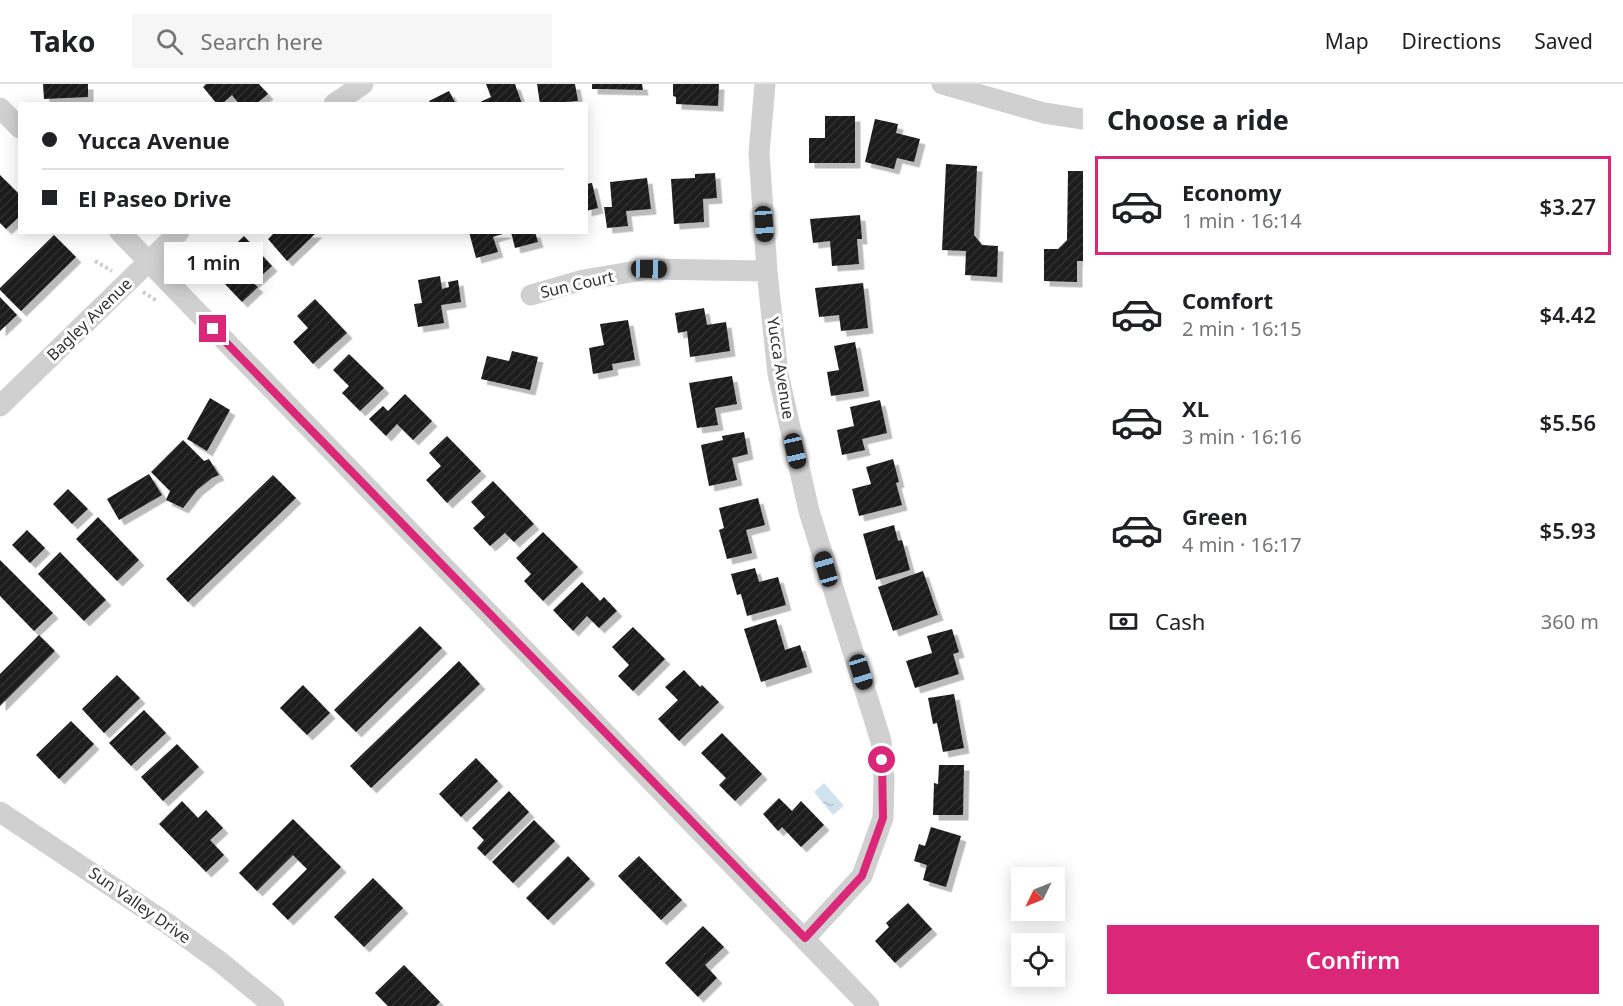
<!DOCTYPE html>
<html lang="en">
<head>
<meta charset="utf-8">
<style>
  :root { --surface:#fff; --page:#f6f6f6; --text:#202124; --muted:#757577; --line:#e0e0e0; --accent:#db2777 }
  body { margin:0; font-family:"Noto Sans",sans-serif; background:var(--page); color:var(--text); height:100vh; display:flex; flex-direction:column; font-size:22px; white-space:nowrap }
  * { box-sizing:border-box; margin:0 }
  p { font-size:20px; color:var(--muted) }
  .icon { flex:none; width:33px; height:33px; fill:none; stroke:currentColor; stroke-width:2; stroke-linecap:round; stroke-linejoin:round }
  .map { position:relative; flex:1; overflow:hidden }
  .drawer { display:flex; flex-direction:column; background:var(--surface); width:540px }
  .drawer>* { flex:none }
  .top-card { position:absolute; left:18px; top:18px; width:570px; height:132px; border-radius:0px; box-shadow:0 3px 15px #0003; display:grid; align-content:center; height:132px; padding:0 24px; background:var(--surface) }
  .needle { width:39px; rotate:227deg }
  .tools { position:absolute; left:1011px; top:783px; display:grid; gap:12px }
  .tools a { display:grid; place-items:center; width:54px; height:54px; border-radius:0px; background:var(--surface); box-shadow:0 3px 15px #0003; font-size:30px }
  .end { position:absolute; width:27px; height:27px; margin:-14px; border:8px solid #db2777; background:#fff; box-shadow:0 0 0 3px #fff }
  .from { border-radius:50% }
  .bubble { position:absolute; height:42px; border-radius:0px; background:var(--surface); box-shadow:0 3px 15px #0003; font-size:20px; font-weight:600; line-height:42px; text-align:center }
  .car { position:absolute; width:18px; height:36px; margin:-18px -9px; border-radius:8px; box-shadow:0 0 4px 2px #0007; background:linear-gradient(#222 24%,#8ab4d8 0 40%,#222 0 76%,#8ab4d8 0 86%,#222 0) }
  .top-card b { display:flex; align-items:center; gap:21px; height:57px; font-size:22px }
  .top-card b+b { border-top:2px solid var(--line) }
  .top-card i { width:15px; height:15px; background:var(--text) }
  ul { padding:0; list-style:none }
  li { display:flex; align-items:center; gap:18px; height:99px; margin:0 12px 9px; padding:0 12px; border:3px solid transparent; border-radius:0px }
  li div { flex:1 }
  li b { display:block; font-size:22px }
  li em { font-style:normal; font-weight:600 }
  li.on { border-color:var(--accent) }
  li>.icon { width:54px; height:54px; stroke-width:1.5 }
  h2 { padding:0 24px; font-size:27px; line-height:72px }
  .pay { display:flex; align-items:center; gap:15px; height:66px; padding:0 24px; font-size:22px }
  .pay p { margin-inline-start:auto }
  .button { display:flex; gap:12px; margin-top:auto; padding:12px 24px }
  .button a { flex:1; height:69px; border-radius:0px; background:var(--accent); color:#fff; font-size:24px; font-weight:600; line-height:69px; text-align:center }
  header { display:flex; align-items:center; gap:36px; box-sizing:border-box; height:84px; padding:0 30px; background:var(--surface); border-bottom:2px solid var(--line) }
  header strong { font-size:28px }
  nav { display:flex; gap:33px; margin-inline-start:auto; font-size:21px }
  .search { width:420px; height:54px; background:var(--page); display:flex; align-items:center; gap:15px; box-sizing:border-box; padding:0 21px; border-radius:0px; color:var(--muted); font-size:22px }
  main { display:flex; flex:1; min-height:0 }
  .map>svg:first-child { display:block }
  .water { fill:url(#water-ripples) }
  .building { fill:url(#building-hatch); filter:url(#shadow) }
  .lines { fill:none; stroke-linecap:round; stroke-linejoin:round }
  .path { stroke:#cdcdcd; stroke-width:4; stroke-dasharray:3 3; stroke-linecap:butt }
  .street { stroke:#d0d0d0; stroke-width:21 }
  .route { stroke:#db2777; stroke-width:8 }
  .labels { text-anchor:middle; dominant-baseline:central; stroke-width:6; stroke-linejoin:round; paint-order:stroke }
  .street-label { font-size:16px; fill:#333; stroke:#fff }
</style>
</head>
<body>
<header>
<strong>Tako</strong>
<div class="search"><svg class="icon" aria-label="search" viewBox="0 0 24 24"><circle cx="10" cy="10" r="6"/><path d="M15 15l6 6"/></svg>Search here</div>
<nav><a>Map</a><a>Directions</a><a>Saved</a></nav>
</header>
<main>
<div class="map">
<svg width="1083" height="922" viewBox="0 0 1083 922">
  <defs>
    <pattern id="water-ripples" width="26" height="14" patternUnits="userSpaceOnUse" patternTransform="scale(1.5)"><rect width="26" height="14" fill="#cfe2ee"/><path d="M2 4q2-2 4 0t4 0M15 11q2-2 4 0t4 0" fill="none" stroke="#b2c2cd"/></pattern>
    <pattern id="building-hatch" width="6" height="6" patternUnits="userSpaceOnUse" patternTransform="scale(1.5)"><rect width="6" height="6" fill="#1a1a1a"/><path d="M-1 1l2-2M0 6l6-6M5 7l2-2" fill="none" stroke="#333"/></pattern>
    <filter id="shadow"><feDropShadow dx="5.5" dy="5.5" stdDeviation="0" flood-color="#0004"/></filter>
  </defs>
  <rect width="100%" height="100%" fill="#fff"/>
  <path class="water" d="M824,699L844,722L833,731L814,708Z"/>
  <path class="building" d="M43,0H88V13L44,15Z
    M206,0H259L268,10L256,20H239L232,11L222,20H217L203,3Z
    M486,0H515L522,20H476L491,13Z
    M537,0H575L578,17L540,20Z
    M592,0H642L643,6L592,5Z
    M673,0H719L718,22L676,20V13L673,12Z
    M449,7L456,20H431L429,17Z
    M825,32H855V79H809V54H825Z
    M875,35L898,40L896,49L920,55L914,78L897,74L894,85L865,78Z
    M946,80L977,82L974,151L982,161L998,162L997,193L965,191L966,167L942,166Z
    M1068,87H1083V177H1077V198L1044,197V165H1058L1067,156Z
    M715,89L717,114L703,115L704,138L674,140L671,95L695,94V90Z
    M0,91L20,111V132L6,145L0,139Z
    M647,94L651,125L626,127L628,142L607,144L604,123H612L610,98Z
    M592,99L598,124L586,127V100Z
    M860,131L862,155H857L859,180L832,182L830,157L813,159L810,135Z
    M275,148H317L287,177L268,155Z
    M469,148H506V149L493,153L498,168L476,174Z
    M511,148H535L538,158L515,164Z
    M54,151L76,173L21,227L0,206V204Z
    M244,152L272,182L253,199L258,203L242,218L224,199L237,187L223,172Z
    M440,192L442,205L449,203L448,198L458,196L461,218L441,221L444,239L418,243L414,220L422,219L418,196Z
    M863,199L868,244L841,247L839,231L819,233L815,204Z
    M0,213L17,231L0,247Z
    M315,215L347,249L313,280L293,258L308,244L297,232Z
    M704,224L707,241L726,238L730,267L690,273L687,247L678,249L675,229Z
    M628,236L635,276L612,280L613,286L593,290L589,264L604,261L600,240Z
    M855,258L864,307L831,312L827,288L839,286L834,262Z
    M512,267L538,273L530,306L481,295L487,272L509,277Z
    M349,270L384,304L360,327L342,309L349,302L333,286Z
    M732,292L737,320L715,324L718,341L697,344L689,299Z
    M405,310L432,337L413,356L397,340L386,352L369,335L383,322L388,327Z
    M210,314L230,326L207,367L187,355Z
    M880,316L887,349L862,355L865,366L842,371L837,346L854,342L850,323Z
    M744,348L748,370L732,374L737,396L709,402L701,361L723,356L722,352Z
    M447,352L481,387L447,419L426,396L441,382L429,369Z
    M183,356L204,377L209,375L219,391L212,394L197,406L183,424L166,416L170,407L151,388Z
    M893,375L899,398L896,399L902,421L859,432L852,405L871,400L866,383Z
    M149,390L162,411L119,436L107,415Z
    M273,391L296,414L188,518L166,495Z
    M493,397L534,440L514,458L505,449L490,462L473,444L485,433L471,418Z
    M68,405L88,425L72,440L53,420Z
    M758,414L765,441L746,446L752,469L727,475L719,446L724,444L719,424Z
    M98,433L139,476L117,497L76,455Z
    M894,441L898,457L902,456L910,486L876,496L863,450Z
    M27,446L45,464L30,479L12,461Z
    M543,448L578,483L543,517L524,497L531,490L516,474Z
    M60,468L106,516L84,537L38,490Z
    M0,476L53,529L34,547L0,512Z
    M755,484L759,498L778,493L786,521L747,532L741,510L737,511L731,490Z
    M923,487L938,531L893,547L878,503Z
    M582,498L600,517L604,513L617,527L599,544L587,532L573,547L553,526Z
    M776,535L785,566L800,561L807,583L761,598L744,545Z
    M420,542L442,564L356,648L334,626Z
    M633,543L665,575L633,607L618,592L629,581L612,563Z
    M952,545L959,568L953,570L959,590L915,604L906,577L932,569L927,552Z
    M39,551L55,567L0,622V590Z
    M459,577L480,600L371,704L350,682Z
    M684,586L700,603L702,601L719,618L679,657L658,635L678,616L665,603Z
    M117,591L140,614L104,649L82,625Z
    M303,601L330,629L307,651L280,624Z
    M954,610L964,664L943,668L937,639L933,640L928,614Z
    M144,626L166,649L131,682L109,659Z
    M71,637L94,660L59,695L36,671Z
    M722,649L762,690L735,717L719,701L726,694L701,669Z
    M177,660L199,683L163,717L141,693Z
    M476,674L498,697L461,733L439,710Z
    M939,681H964L963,731H933L934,699L938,700Z
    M509,707L529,728L485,772L477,764L484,756L472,744Z
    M779,714L792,727L801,717L824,741L801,763L782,743L778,747L763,730Z
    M182,717L198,734L206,726L223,744L210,756L224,771L206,788L159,740Z
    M293,735L341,783L288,836L272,820L307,785L293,771L257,807L239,789Z
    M534,736L555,757L513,799L492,778Z
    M931,743L961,752L946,803L923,796L927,781L914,777L919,760L925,762Z
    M568,772L590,795L548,836L526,814Z
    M639,772L682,816L661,836L618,792Z
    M373,794L403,824L364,863L334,833Z
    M908,819L932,845L895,879L875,857L889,843L886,839Z
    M703,842L724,863L705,881L717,894L698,913L665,879Z
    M404,881L440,918L436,922H388L375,909Z"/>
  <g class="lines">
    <path class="path" d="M95,177L112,187
      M143,208L157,217"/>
    <path class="street" d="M765,0L759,69L767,187L778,290L809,427L881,657L884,696L883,734L862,792L805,854
      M942,0L1044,29L1083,35
      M334,20L363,0
      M0,24L20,44
      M120,148L869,922
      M531,211L583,196L649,185L767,187
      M0,322L179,148
      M0,728L168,840L219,877L274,922"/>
  </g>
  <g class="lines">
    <path class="route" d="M213,245L805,854L862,792L883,734L882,676"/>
  </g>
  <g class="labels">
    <g class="street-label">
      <text transform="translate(577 200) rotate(-13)">Sun Court</text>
      <text transform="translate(89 235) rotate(-44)">Bagley Avenue</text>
      <text transform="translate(781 284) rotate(81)">Yucca Avenue</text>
      <text transform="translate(140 821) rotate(35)">Sun Valley Drive</text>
    </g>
  </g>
</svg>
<div class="tools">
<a><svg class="needle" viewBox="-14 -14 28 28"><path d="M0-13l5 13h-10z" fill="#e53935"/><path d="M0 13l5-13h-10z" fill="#757577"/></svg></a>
<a><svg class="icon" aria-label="locate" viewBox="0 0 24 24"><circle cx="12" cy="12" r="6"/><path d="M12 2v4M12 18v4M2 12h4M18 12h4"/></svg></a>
</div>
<i class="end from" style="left:882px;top:676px"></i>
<i class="end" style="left:213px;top:245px"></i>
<div class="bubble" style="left:164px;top:158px;width:99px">1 min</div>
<i class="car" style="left:764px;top:140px;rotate:176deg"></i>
<i class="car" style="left:649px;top:185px;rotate:91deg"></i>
<i class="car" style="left:795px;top:367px;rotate:167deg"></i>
<i class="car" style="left:826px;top:485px;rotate:344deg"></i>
<i class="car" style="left:861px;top:588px;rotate:163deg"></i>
<div class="top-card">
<b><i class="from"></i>Yucca Avenue</b>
<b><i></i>El Paseo Drive</b>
</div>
</div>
<section class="drawer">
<h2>Choose a ride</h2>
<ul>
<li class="on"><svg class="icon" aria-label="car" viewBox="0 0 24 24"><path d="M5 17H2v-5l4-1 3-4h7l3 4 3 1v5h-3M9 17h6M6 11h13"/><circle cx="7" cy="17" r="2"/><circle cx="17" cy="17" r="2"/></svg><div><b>Economy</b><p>1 min · 16:14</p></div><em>$3.27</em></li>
<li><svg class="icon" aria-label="car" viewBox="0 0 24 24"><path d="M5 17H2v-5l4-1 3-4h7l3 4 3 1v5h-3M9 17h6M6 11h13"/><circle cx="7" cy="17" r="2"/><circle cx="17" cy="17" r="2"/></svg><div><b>Comfort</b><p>2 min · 16:15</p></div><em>$4.42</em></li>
<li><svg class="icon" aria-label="car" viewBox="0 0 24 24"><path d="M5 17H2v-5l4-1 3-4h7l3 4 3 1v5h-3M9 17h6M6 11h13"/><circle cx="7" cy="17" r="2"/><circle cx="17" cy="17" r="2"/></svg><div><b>XL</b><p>3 min · 16:16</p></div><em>$5.56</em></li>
<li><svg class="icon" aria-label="car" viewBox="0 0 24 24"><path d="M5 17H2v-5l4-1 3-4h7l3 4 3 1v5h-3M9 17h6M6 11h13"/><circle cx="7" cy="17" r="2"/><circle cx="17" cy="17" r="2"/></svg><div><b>Green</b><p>4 min · 16:17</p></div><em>$5.93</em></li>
</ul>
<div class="pay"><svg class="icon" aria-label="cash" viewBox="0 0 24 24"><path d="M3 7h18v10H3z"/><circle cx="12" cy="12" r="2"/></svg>Cash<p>360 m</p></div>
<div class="button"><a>Confirm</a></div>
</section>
</main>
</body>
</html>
